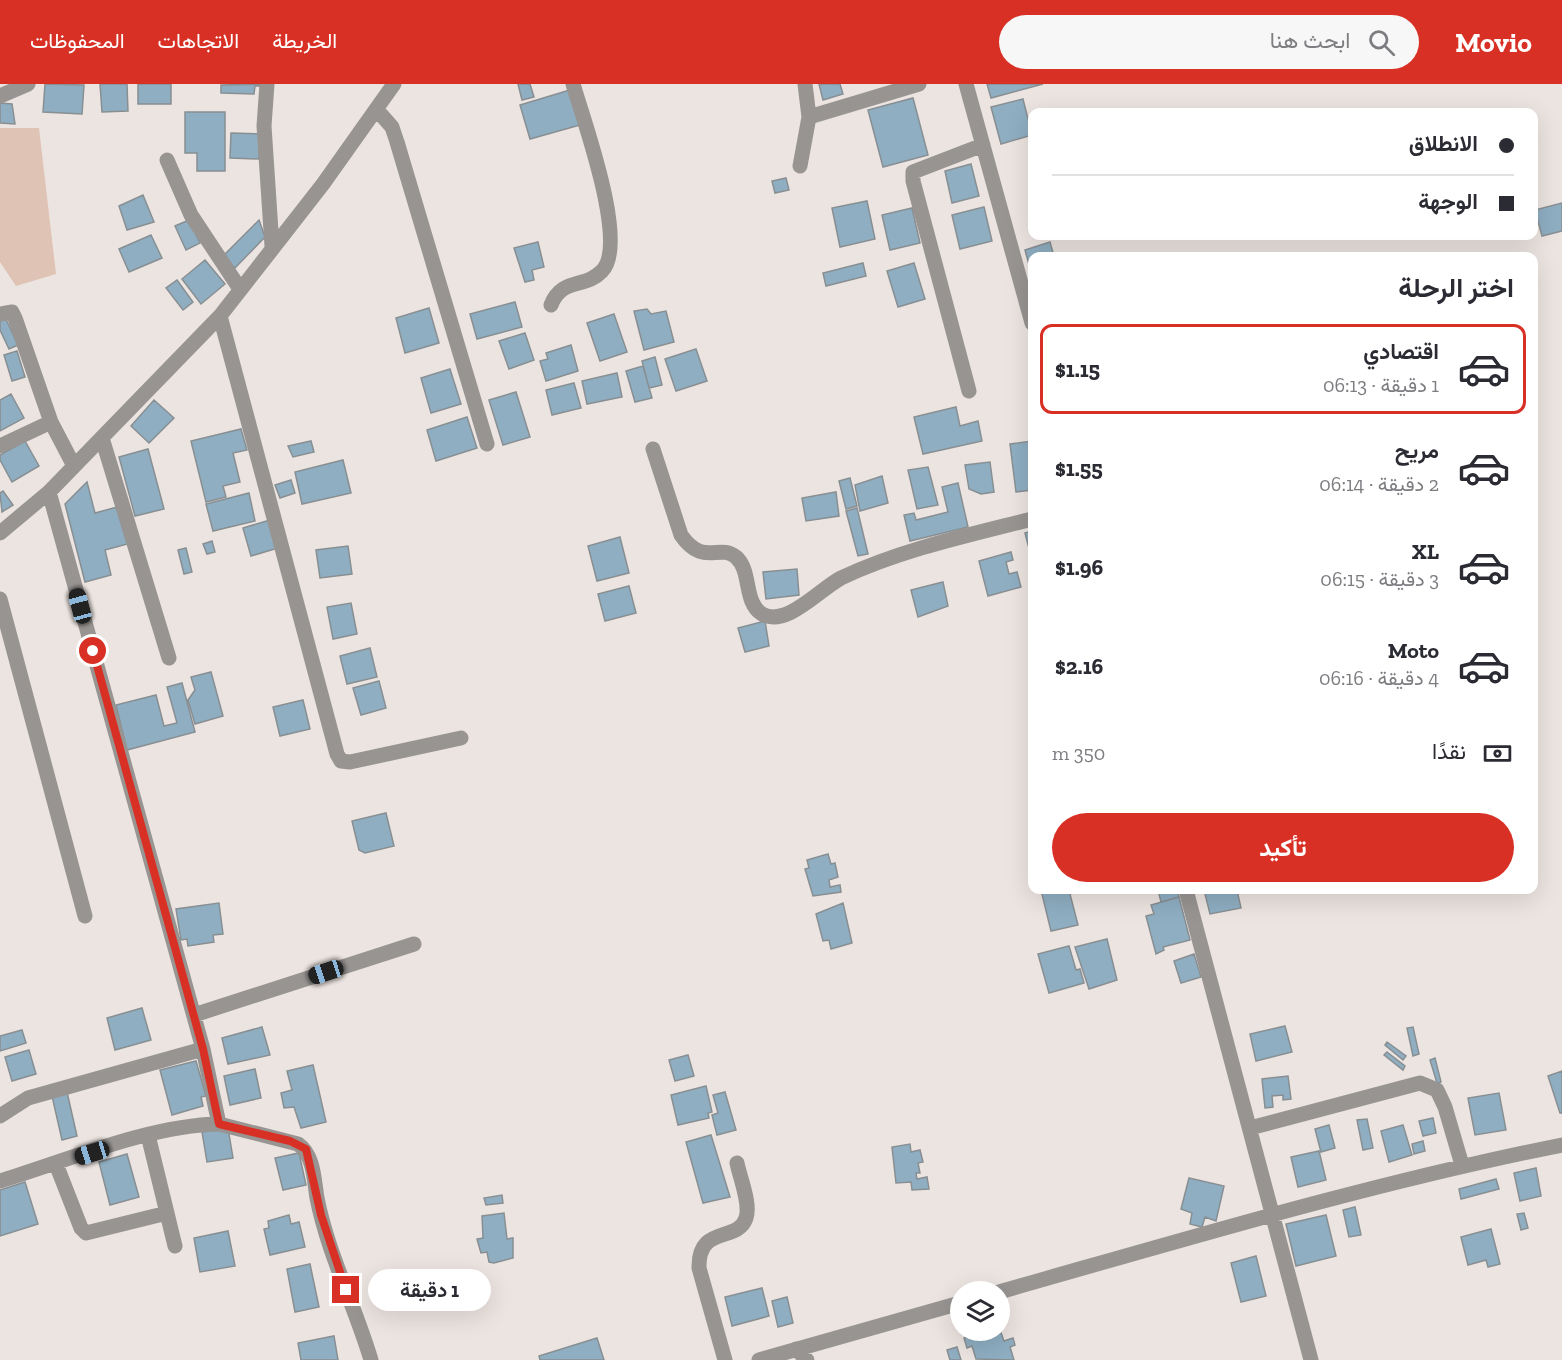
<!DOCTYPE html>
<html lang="ar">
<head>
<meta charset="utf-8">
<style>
  :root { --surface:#fff; --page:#f7f7f7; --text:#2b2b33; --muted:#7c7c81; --line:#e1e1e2; --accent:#d93025 }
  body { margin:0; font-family:"Zilla Slab",Vazirmatn,serif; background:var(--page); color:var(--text); direction:rtl; height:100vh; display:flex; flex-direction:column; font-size:22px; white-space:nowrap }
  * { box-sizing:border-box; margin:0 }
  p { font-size:20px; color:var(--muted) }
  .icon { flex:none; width:33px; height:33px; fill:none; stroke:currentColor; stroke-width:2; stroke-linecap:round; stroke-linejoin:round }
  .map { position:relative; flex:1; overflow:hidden; direction:ltr }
  .side { position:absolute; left:1028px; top:168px; width:510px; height:642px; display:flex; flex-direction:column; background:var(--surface); border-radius:12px; box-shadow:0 6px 24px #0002; direction:rtl }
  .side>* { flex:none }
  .guide { position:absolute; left:1028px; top:24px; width:510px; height:132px; border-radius:12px; box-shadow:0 6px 24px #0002; direction:rtl; display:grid; align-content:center; height:132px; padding:0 24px; background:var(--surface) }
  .fabs { position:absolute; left:950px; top:1197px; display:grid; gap:12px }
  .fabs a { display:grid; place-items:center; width:60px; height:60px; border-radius:50%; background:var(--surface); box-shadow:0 6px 24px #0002; font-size:30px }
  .end { position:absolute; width:27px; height:27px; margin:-14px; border:8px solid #d93025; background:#fff; box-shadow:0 0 0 3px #fff }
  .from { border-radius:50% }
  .bubble { position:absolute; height:42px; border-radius:21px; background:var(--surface); box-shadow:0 6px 24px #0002; font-size:20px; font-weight:700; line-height:42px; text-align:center; direction:rtl }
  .car { position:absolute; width:18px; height:36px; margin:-18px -9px; border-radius:8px; box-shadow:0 0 4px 2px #0007; background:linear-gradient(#222 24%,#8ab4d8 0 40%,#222 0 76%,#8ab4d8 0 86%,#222 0) }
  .guide b { display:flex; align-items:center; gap:21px; height:57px; font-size:22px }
  .guide b+b { border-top:2px solid var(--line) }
  .guide i { width:15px; height:15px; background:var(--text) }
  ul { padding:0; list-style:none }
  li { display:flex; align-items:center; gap:18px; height:90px; margin:0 12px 9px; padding:0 12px; border:3px solid transparent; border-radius:12px }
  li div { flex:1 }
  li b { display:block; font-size:22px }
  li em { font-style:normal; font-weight:700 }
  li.active { border-color:var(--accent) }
  li>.icon { width:54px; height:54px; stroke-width:1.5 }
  h2 { padding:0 24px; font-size:27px; line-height:72px }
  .pay { display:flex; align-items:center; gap:15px; height:66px; padding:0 24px; font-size:22px }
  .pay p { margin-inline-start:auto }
  .cta { display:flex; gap:12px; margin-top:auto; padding:12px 24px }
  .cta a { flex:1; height:69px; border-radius:36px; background:var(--accent); color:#fff; font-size:24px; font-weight:700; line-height:69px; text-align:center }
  header { display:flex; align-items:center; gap:36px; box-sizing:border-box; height:84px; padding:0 30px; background:var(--accent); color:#fff }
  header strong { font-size:28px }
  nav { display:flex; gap:33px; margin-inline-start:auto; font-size:21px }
  .search { width:420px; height:54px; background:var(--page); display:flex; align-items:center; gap:15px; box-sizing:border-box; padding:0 21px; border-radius:33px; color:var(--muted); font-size:22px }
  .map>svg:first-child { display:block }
  .green { fill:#dfc3b4 }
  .building { fill:#8faec2; stroke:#888f93; stroke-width:1.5 }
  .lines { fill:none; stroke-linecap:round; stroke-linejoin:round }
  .minor { stroke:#979492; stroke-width:15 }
  .route { stroke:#d93025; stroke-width:8 }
</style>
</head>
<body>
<header>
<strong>Movio</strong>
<div class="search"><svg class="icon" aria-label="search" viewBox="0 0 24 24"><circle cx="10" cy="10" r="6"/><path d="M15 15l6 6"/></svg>ابحث هنا</div>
<nav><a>الخريطة</a><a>الاتجاهات</a><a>المحفوظات</a></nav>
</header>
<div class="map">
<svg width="1562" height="1276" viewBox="0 0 1562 1276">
  <rect width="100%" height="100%" fill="#ece4e0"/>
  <path class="green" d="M0,44H39L56,190L16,202L0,178Z"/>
  <path class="building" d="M45,0L84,1L82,30L43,28Z
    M100,0H127L128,27L102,28Z
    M138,0H171V20H138Z
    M264,0V2H255L254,10L221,9V1Z
    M518,0H530L534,13L522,16Z
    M819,0H840L843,10L823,16Z
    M987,0H1043L991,14Z
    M570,6L580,41L530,55L520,21Z
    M913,14L928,71L883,83L868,26Z
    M1023,15L1032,51L1001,60L991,23Z
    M0,19L12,20L15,40L0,39Z
    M185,28H225V87H197V69H185Z
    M231,49L260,50L259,75L230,74Z
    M971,80L979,112L952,119L945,87Z
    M786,94L789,106L775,109L772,97Z
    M143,111L154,138L127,146L119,122Z
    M867,117L875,155L840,163L832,124Z
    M1562,119V147L1542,152L1535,126Z
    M984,123L992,157L960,165L952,131Z
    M912,124L920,159L890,166L882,131Z
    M189,136L200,159L186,166L175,142Z
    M259,136L265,153L235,184L223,172Z
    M151,151L162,174L129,188L119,165Z
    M538,158L544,183L532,186L534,196L525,198L514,164Z
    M1050,158L1054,172H1032V192L1025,166Z
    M205,176L225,200L201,220L182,195Z
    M863,179L866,192L826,202L823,189Z
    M914,179L925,215L898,223L887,187Z
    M177,196L193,218L183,226L166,204Z
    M515,218L522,243L477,255L470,230Z
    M429,224L439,259L405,269L396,234Z
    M647,225L651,230L666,227L674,258L644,266L634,227Z
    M614,230L627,268L600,277L587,239Z
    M5,233L18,261L9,265L0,246V236Z
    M525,249L534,276L509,285L499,257Z
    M571,261L578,287L546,297L540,277L548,275L546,269Z
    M696,265L707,297L676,307L665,275Z
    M17,267L25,293L12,297L4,271Z
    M655,273L662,301L649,304L642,277Z
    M643,282L652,314L635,318L626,287Z
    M450,285L461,320L431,329L421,294Z
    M617,289L622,313L587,320L582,297Z
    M574,299L581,324L552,331L546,306Z
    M516,308L530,353L503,361L489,316Z
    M11,310L24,334L0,347V316Z
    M154,316L174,334L149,359L131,342Z
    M956,323L960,342L978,337L982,357L923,370L914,333Z
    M467,333L477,364L436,377L427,346Z
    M241,345L247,366L233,369L240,398L223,402L226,413L206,418L191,357Z
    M25,357L39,382L12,398L0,376V371Z
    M311,357L314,368L293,373L288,362Z
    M1032,357V406L1016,408L1010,360Z
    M148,365L164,425L135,432L119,373Z
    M343,376L351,409L302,420L295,388Z
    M990,378L994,408L981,410L969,405L965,381Z
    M928,383L938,421L917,425L908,386Z
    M882,392L888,419L860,427L855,401Z
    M850,394L857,422L846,425L839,397Z
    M291,396L295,409L280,414L275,401Z
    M87,398L95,429L121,422L131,459L105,466L111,491L85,498L65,420Z
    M958,399L968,443L910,457L904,431L914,429L916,436L948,428L942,403Z
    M3,407L13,421L2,428L0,409Z
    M836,408L839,432L806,437L802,414Z
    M249,409L255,437L213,447L206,420Z
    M857,424L868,470L858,472L846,427Z
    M270,436L278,464L251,472L243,444Z
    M1032,447V476L1025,449Z
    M620,453L629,489L597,497L588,462Z
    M212,457L215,468L207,470L203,460Z
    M348,462L352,490L320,494L316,466Z
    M186,464L192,488L184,490L178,466Z
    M1011,468L1013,476L1006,478L1009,490L1017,488L1021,503L988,512L979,477Z
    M797,485L799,511L766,515L763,488Z
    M943,498L948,522L918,533L911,506Z
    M629,502L636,529L605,537L598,510Z
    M351,519L357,550L333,555L327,523Z
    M765,537L769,562L745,568L738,544Z
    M370,564L377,593L347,600L340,572Z
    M211,588L223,632L195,640L188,616L195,606L191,593Z
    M379,597L386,624L361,631L353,604Z
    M182,599L195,648L127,666L116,621L156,611L164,642L177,639L167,603Z
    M303,616L310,645L280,652L273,623Z
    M386,729L394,762L365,769L359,766L352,737Z
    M828,770L831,780L835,779L838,793L829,796L830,803L840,801L841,808L813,812L805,785L809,784L807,776Z
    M1041,806H1069L1078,841L1051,847Z
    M1158,806H1177L1179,813L1161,818Z
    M1204,806H1237L1241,824L1210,830Z
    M1179,813L1190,856L1163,863L1164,866L1156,870L1146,832L1154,830L1151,821Z
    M219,819L223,850L213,851L214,858L188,862L187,855L181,856L176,825Z
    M843,819L852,859L831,865L829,856L823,857L816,830Z
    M1107,855L1117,896L1089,905L1075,863Z
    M1069,862L1076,886L1080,885L1084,899L1049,909L1038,870Z
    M1194,870L1201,893L1181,899L1174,877Z
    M142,924L151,956L115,966L107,934Z
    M1285,942L1292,968L1256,977L1250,950Z
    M262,943L270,971L228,980L222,954Z
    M1413,943L1419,970L1413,972L1407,944Z
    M22,946L26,959L0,967V952Z
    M1387,958L1406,972L1403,976L1385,961Z
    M29,966L36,990L12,997L5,973Z
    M1387,968L1405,982L1403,986L1384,971Z
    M688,971L694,992L675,997L669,976Z
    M1435,974L1441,998L1437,999L1430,976Z
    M196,977L206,1012L201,1013L203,1022L172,1031L160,986Z
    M313,981L326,1038L301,1044L294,1023L284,1024L281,1009L292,1006L287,987Z
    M255,985L261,1014L230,1021L224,992Z
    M1562,987V1029H1560L1548,992Z
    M1288,992L1291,1015L1283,1016V1011L1272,1012L1273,1023L1265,1024L1262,995Z
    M706,1002L712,1028L708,1029L709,1034L678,1041L671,1011Z
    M67,1008L77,1052L62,1056L52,1012Z
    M725,1008L736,1046L717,1051L712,1031L718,1029L713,1011Z
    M1499,1009L1506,1046L1475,1051L1468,1014Z
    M1433,1034L1436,1049L1423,1052L1419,1037Z
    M1367,1035L1373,1064L1363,1066L1357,1036Z
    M1329,1041L1335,1064L1321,1068L1315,1045Z
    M1403,1041L1412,1071L1389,1078L1381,1047Z
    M228,1044L233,1074L207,1078L202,1048Z
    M711,1051L730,1113L703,1119L686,1058Z
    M1423,1057L1425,1067L1414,1070L1412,1060Z
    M910,1060L911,1068L920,1066L923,1078L918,1079L920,1089H916L917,1095L927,1093L929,1105L912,1106L911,1098L896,1099L892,1063Z
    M1319,1067L1326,1096L1298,1103L1291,1073Z
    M299,1069L306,1101L283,1106L275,1074Z
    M127,1070L139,1113L110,1121L99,1078Z
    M1536,1084L1541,1112L1520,1117L1514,1089Z
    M1189,1094L1224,1102L1216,1137L1205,1133L1202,1143L1190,1140L1192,1129L1181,1125Z
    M1496,1095L1499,1105L1461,1115L1459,1105Z
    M25,1098L38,1140L0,1152V1106Z
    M502,1111L503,1119L486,1121L484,1114Z
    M1355,1123L1361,1151L1349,1153L1343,1126Z
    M504,1129L507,1155L513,1154V1174L494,1179L489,1178L487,1168L481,1169L477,1155L483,1154L482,1132Z
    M1524,1129L1528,1144L1521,1146L1517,1130Z
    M289,1131L291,1140L299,1138L305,1163L270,1171L264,1145L269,1144L268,1137Z
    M1326,1131L1336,1172L1296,1182L1286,1140Z
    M1491,1145L1500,1180L1488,1183L1486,1176L1468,1181L1461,1153Z
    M228,1147L235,1182L200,1188L194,1154Z
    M1256,1172L1266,1212L1241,1218L1231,1179Z
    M310,1180L319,1223L295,1228L287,1185Z
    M762,1204L769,1232L732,1242L725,1213Z
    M787,1213L793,1239L778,1243L772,1217Z
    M999,1243L1004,1257L1013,1254L1015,1261L1010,1263L1014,1276L976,1275L972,1262L967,1264L964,1254L988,1246H999Z
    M334,1252L338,1276H301L298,1259Z
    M597,1254L604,1276H540L539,1272Z
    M957,1263L961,1276H950L947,1266Z"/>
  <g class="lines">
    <path class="minor" d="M267,0L264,42L272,162
      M966,0L1032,239
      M0,12L28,0
      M377,26L392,43L397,58L487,360
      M809,33L919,0
      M167,76L191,131L240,205
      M800,82L809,33L805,0
      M551,221C562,193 585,205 602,187C629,160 583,35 573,0
      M0,230L12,228L15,234L51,338L74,382
      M220,232L337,670L341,677L350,678L461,654
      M969,307L913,97V88L983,61
      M102,354L169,574
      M0,362L51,338
      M653,365L681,451C703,483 719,459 736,473C752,487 743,518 762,530C786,544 820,505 841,494C900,466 969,451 1032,435
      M49,408L203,965
      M0,449L49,408L220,232L323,100L394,0
      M0,515L85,832
      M1186,806L1311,1276
      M194,931L414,860
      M0,1032L28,1014L203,965L219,1040
      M1250,1044L1420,999L1437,1006L1445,1023L1462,1081
      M148,1051L175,1162
      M56,1080L81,1144L86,1149L167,1129
      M0,1097C66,1077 150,1041 219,1040L298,1060C314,1071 314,1096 317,1114C328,1170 355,1222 371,1276
      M999,1208C1186,1155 1372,1099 1562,1061
      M796,1265L807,1276
      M725,1276L699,1184C698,1140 738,1159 746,1134C751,1120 740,1094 737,1079
      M759,1276L960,1219"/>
  </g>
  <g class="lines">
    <path class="route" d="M93,567L203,965L219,1040L290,1057L306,1065L321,1131L346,1206"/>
  </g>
</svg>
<div class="fabs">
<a><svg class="icon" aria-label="layers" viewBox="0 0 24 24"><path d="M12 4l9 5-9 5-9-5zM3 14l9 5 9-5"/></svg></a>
</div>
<i class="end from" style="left:93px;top:567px"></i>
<i class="end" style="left:346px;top:1206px"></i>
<div class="bubble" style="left:368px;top:1185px;width:123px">1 دقيقة</div>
<i class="car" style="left:80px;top:522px;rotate:345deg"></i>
<i class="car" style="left:326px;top:888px;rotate:252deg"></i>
<i class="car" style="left:92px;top:1069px;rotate:253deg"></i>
<div class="guide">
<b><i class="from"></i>الانطلاق</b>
<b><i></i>الوجهة</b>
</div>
<section class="side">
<h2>اختر الرحلة</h2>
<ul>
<li class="active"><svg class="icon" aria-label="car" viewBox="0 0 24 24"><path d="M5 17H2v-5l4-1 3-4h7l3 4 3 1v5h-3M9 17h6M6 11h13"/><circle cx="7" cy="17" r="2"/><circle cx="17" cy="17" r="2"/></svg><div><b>اقتصادي</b><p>1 دقيقة · 06:13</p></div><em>$1.15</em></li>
<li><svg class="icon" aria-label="car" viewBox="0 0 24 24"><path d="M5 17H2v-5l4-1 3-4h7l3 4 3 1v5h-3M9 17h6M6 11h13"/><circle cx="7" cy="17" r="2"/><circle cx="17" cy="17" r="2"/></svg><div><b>مريح</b><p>2 دقيقة · 06:14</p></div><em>$1.55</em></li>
<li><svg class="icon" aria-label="car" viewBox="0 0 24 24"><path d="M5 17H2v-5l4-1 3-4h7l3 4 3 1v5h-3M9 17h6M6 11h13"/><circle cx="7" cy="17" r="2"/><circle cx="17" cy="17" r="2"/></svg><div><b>XL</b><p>3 دقيقة · 06:15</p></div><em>$1.96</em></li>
<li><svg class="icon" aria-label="car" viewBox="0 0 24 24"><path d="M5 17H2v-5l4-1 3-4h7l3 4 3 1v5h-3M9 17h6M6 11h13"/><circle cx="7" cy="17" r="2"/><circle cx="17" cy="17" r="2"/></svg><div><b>Moto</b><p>4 دقيقة · 06:16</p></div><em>$2.16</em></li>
</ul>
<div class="pay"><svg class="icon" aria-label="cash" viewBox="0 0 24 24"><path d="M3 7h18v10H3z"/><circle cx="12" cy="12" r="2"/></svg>نقدًا<p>350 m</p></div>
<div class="cta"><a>تأكيد</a></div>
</section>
</div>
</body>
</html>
